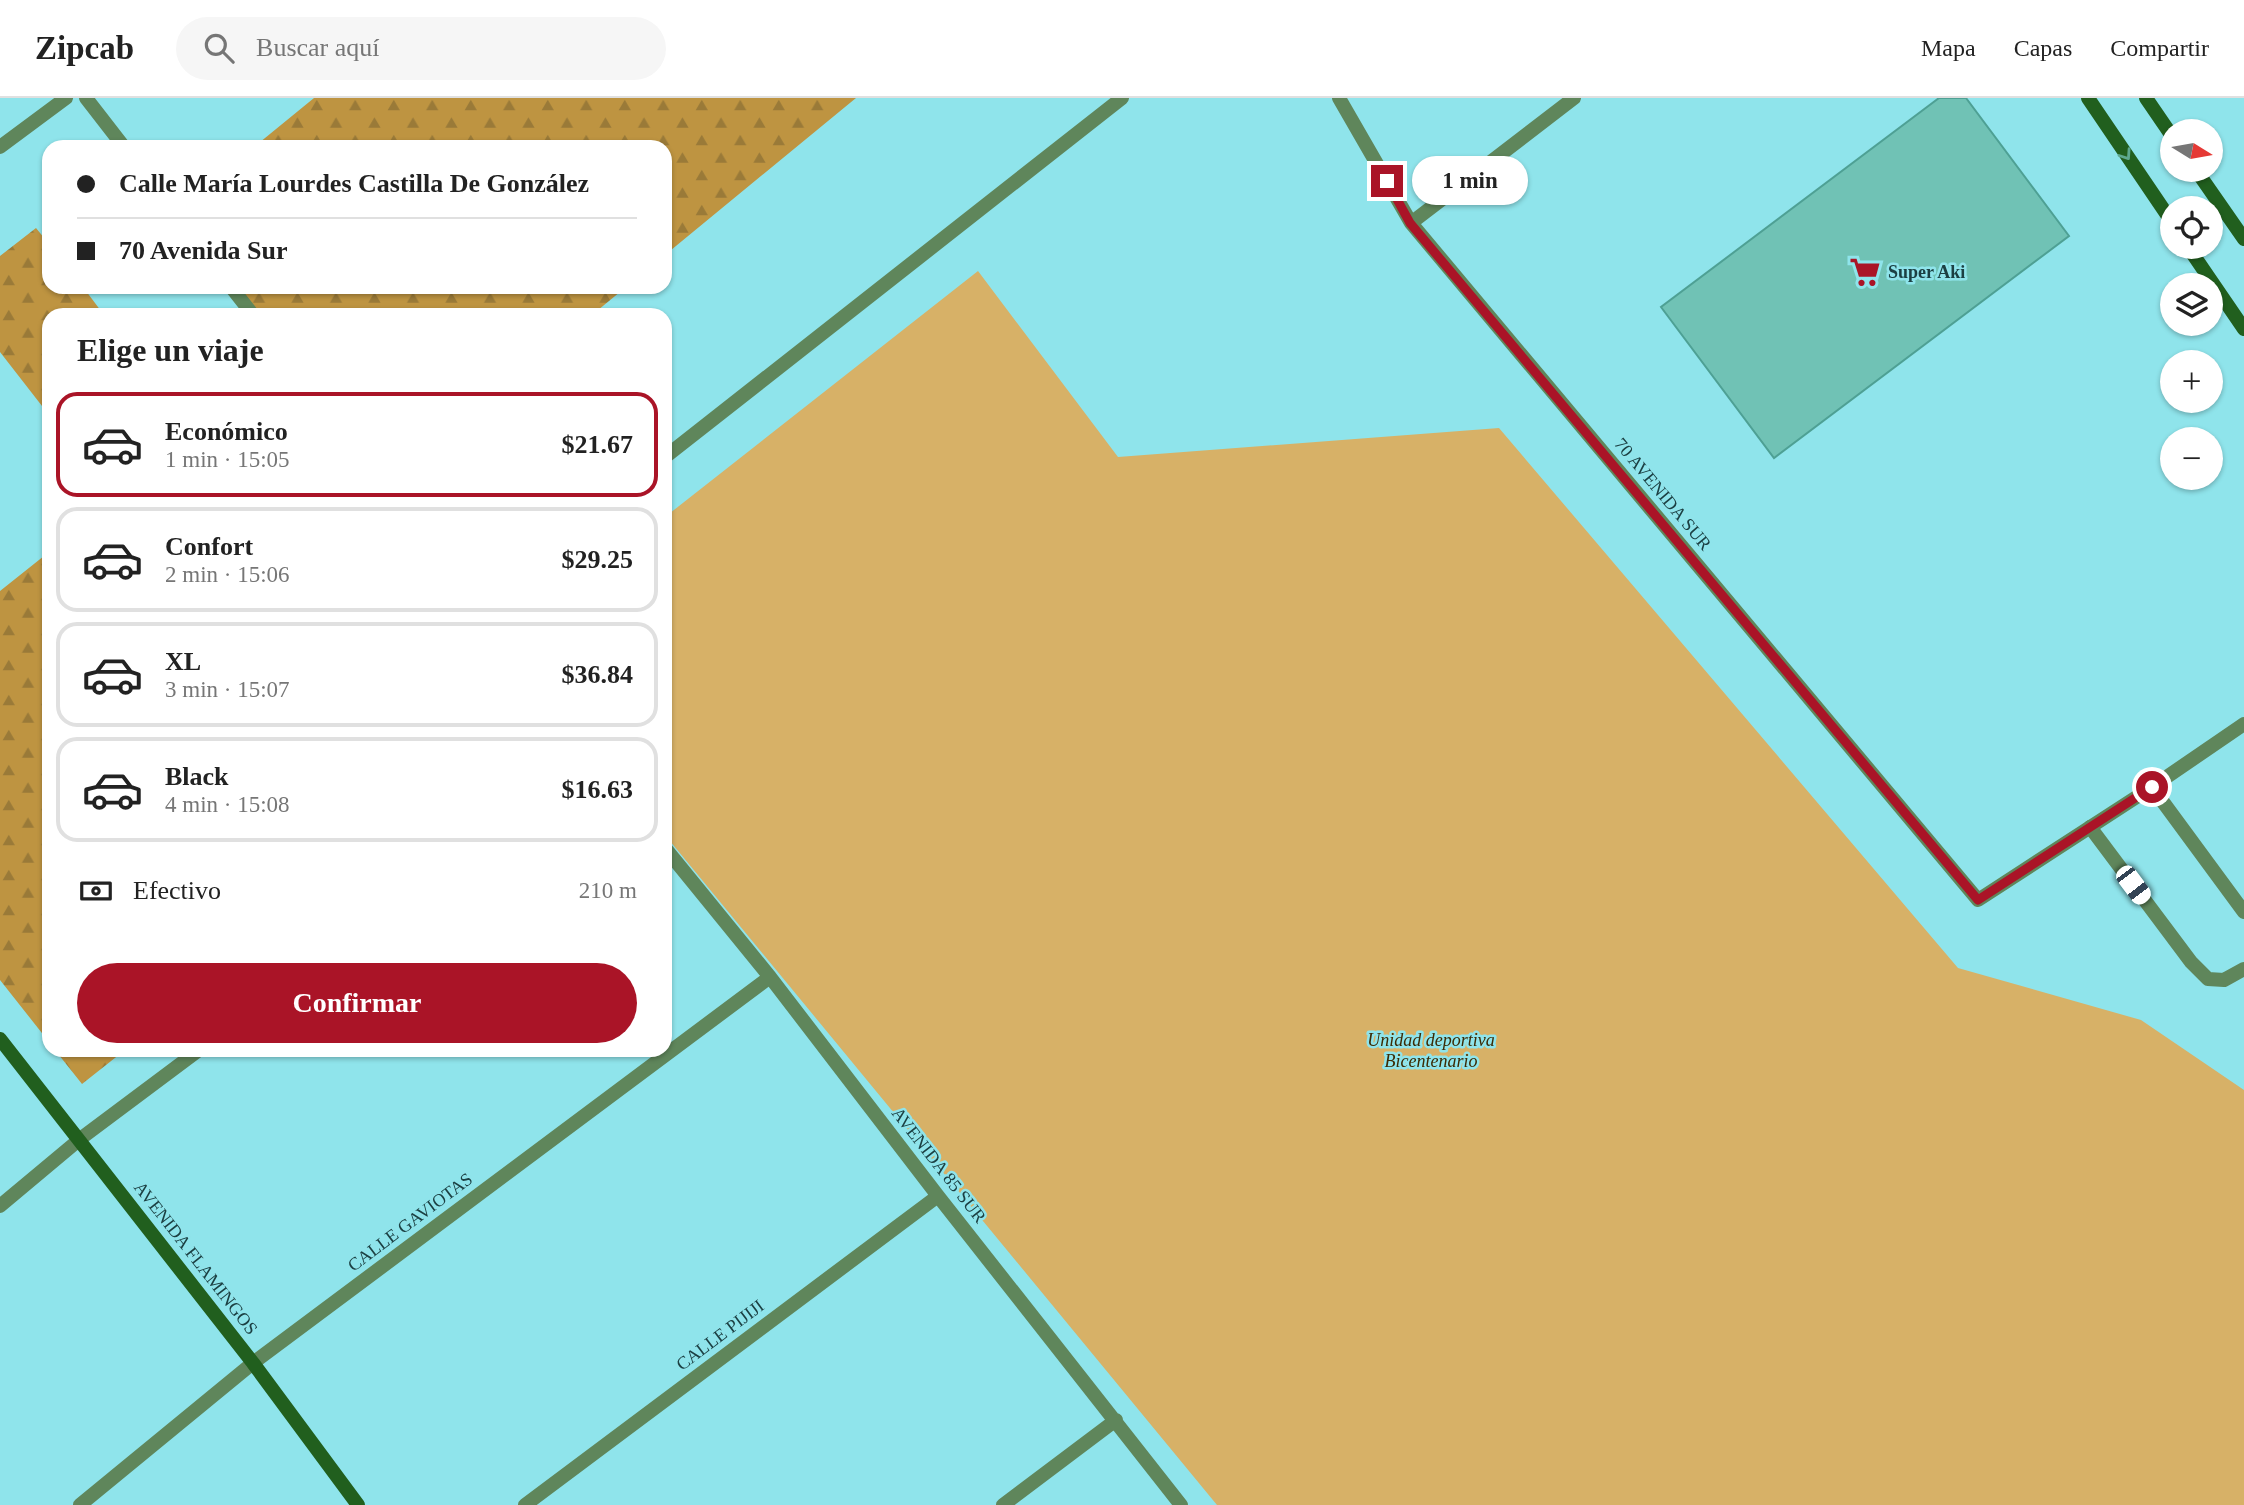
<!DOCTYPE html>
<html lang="es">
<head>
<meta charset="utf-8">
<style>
  :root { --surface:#fff; --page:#f6f6f6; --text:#222; --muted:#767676; --line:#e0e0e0; --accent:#aa1427 }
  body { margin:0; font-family:Georgia,serif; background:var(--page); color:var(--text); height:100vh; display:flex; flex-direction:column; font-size:26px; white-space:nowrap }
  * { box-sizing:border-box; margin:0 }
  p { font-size:23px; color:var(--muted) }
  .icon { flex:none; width:38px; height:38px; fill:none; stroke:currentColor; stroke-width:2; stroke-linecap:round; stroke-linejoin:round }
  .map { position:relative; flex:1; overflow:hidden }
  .side { position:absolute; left:42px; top:210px; width:630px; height:749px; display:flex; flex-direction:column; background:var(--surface); border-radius:21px; box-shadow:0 2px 5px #0004 }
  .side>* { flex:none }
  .guide { position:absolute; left:42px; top:42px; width:630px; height:154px; border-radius:21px; box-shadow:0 2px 5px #0004; display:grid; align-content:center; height:154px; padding:0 35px; background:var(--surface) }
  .needle { width:46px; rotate:101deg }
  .buttons { position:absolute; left:2160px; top:21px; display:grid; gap:14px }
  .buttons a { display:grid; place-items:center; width:63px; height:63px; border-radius:50%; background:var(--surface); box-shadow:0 2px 5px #0004; font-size:35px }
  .end { position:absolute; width:32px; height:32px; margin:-16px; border:9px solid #aa1427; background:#fff; box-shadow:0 0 0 4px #fff }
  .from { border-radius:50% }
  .bubble { position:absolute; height:49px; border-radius:24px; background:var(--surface); box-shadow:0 2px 5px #0004; font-size:23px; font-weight:600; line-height:49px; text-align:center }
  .car { position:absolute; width:21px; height:42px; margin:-21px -10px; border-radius:9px; box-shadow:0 0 5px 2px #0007; background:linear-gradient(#fff 24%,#345 0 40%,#fff 0 76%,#345 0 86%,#fff 0) }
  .guide b { display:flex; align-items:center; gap:24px; height:66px; font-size:26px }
  .guide b+b { border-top:2px solid var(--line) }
  .guide i { width:18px; height:18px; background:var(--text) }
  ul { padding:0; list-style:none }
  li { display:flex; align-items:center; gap:21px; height:105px; margin:0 14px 10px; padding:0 21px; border:4px solid var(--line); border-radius:21px }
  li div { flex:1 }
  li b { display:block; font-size:26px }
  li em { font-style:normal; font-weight:600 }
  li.on { border-color:var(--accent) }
  li>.icon { width:63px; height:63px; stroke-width:1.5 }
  h2 { padding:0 35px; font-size:32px; line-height:84px }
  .pay { display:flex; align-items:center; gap:18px; height:77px; padding:0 35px; font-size:26px }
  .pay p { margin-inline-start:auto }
  .action { display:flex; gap:14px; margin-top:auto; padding:14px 35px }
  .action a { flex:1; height:80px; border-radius:42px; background:var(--accent); color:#fff; font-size:28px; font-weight:600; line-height:80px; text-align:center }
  header { display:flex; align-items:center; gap:42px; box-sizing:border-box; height:98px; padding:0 35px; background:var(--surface); border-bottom:2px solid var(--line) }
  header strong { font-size:33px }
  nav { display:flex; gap:38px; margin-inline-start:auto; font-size:24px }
  .search { width:490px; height:63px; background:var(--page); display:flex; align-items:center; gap:18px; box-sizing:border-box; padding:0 24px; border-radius:38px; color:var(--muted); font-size:26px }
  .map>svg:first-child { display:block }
  .forest { fill:url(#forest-firs) }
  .green { fill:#d7b167 }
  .building { fill:#70c2b5; stroke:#4ea094; stroke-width:2 }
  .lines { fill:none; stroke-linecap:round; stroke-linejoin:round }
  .lane { stroke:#5f865b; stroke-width:14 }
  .street { stroke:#5f865b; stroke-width:14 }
  .secondary { stroke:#215f1e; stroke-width:14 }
  .oneway { stroke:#5ea88f }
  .route { stroke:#aa1427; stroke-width:9 }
  .labels { text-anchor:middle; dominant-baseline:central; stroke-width:5; stroke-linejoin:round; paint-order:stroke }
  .poi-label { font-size:18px; font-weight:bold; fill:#1c4043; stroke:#8fe4eb; text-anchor:start }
  .street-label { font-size:18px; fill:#1c4043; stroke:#8fe4eb }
  .park-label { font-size:18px; font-style:italic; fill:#3c2b05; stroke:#8fe4eb }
</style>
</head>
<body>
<header>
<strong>Zipcab</strong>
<div class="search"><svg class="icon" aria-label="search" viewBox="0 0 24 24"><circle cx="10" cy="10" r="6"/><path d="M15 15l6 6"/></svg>Buscar aquí</div>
<nav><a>Mapa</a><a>Capas</a><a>Compartir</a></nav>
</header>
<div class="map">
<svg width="2244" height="1407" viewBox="0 0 2244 1407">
  <defs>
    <pattern id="forest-firs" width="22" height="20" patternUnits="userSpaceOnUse" patternTransform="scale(1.75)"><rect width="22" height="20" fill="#be9441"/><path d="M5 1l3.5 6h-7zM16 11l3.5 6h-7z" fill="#9a7a38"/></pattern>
  </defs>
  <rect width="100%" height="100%" fill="#8fe4eb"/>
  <path class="forest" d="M314,0H856L665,157V49H254Z
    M36,130L49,146V189H83L104,217H49V317L0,254V158Z
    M231,189H626L592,217H253Z
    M49,454V944L0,882V493Z
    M55,952H125L82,986Z"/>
  <path class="green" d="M978,173L1118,359L1499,330L1958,870L2141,922L2244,992V1407H1217L665,737V419Z"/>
  <path class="building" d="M1939,0H1966L2069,138L1774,360L1661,209Z"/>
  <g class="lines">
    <path class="lane" d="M2090,729L2191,864L2208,881L2224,882L2244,871"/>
    <path class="street" d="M86,0L124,49
      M1339,0L1411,125L1978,802L2152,689L2244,626
      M0,49L66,0
      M1411,125L1574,0
      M231,189L253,217
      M665,359L1122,0
      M2152,689L2244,814
      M665,750L770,879L938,1098L1181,1407
      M0,1108L80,1041L199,952
      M80,1407L253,1265L770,879
      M525,1407L938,1098
      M1003,1407L1116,1322"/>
    <path class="secondary" d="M2088,0L2172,124
      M2146,0L2172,38
      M2196,72L2244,141
      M2188,149L2244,231
      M0,941L253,1265L358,1407"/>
  </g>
  <defs><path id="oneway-chevron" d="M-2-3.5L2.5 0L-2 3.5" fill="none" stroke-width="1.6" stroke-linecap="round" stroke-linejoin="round" transform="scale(1.75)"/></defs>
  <use class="oneway" href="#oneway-chevron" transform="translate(2126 57) rotate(56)"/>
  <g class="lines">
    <path class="route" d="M1387,83L1410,125L1978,802L2152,689"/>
  </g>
  <defs>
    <g id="supermarket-bare" transform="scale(2.415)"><path d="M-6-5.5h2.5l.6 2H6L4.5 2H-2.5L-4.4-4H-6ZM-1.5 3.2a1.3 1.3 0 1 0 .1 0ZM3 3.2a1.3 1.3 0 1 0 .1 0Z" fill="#aa1427" stroke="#8fe4eb" stroke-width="2.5" paint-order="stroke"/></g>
  </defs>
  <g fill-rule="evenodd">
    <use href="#supermarket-bare" x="1865" y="174"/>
  </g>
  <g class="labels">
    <g class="poi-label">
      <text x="1888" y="174">Super Aki</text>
    </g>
    <g class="street-label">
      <text transform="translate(1663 396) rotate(50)">70 AVENIDA SUR</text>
      <text transform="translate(939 1067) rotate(52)">AVENIDA 85 SUR</text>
      <text transform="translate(410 1124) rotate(-37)">CALLE GAVIOTAS</text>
      <text transform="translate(196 1160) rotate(52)">AVENIDA FLAMINGOS</text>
      <text transform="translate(720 1237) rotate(-37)">CALLE PIJIJI</text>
    </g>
    <g class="park-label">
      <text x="1431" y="942">Unidad deportiva<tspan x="1431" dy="21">Bicentenario</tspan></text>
    </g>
  </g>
</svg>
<div class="buttons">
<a><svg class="needle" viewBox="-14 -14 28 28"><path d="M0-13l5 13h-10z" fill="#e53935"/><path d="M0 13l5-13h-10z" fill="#767676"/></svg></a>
<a><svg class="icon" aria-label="locate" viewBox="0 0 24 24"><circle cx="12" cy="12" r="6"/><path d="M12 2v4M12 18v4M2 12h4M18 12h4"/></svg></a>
<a><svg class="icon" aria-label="layers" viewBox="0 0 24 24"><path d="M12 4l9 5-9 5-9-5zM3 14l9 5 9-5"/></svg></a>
<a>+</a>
<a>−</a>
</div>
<i class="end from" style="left:2152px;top:689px"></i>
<i class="end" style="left:1387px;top:83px"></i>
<div class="bubble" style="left:1412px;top:58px;width:116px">1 min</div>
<i class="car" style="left:2133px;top:787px;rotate:143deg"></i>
<div class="guide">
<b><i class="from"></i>Calle María Lourdes Castilla De González</b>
<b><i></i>70 Avenida Sur</b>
</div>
<section class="side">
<h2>Elige un viaje</h2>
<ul>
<li class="on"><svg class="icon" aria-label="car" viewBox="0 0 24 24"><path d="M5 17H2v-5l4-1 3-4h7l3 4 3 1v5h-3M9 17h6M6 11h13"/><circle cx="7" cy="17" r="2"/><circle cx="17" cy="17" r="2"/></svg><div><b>Económico</b><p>1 min · 15:05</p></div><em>$21.67</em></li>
<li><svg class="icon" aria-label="car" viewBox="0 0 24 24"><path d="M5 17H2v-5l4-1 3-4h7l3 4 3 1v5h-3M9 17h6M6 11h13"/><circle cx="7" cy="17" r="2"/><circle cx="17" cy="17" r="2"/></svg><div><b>Confort</b><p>2 min · 15:06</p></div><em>$29.25</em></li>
<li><svg class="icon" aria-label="car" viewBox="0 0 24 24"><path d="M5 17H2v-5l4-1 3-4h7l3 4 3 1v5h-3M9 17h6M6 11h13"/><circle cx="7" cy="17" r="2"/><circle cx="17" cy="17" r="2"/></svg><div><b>XL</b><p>3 min · 15:07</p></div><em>$36.84</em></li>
<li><svg class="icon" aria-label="car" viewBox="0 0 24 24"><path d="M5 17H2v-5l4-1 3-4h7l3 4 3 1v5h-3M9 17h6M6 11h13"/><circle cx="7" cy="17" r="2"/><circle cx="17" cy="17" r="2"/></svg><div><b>Black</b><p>4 min · 15:08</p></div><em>$16.63</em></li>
</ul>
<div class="pay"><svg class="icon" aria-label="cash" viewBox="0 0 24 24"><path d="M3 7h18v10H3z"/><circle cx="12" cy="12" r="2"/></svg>Efectivo<p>210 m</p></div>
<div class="action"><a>Confirmar</a></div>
</section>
</div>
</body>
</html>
